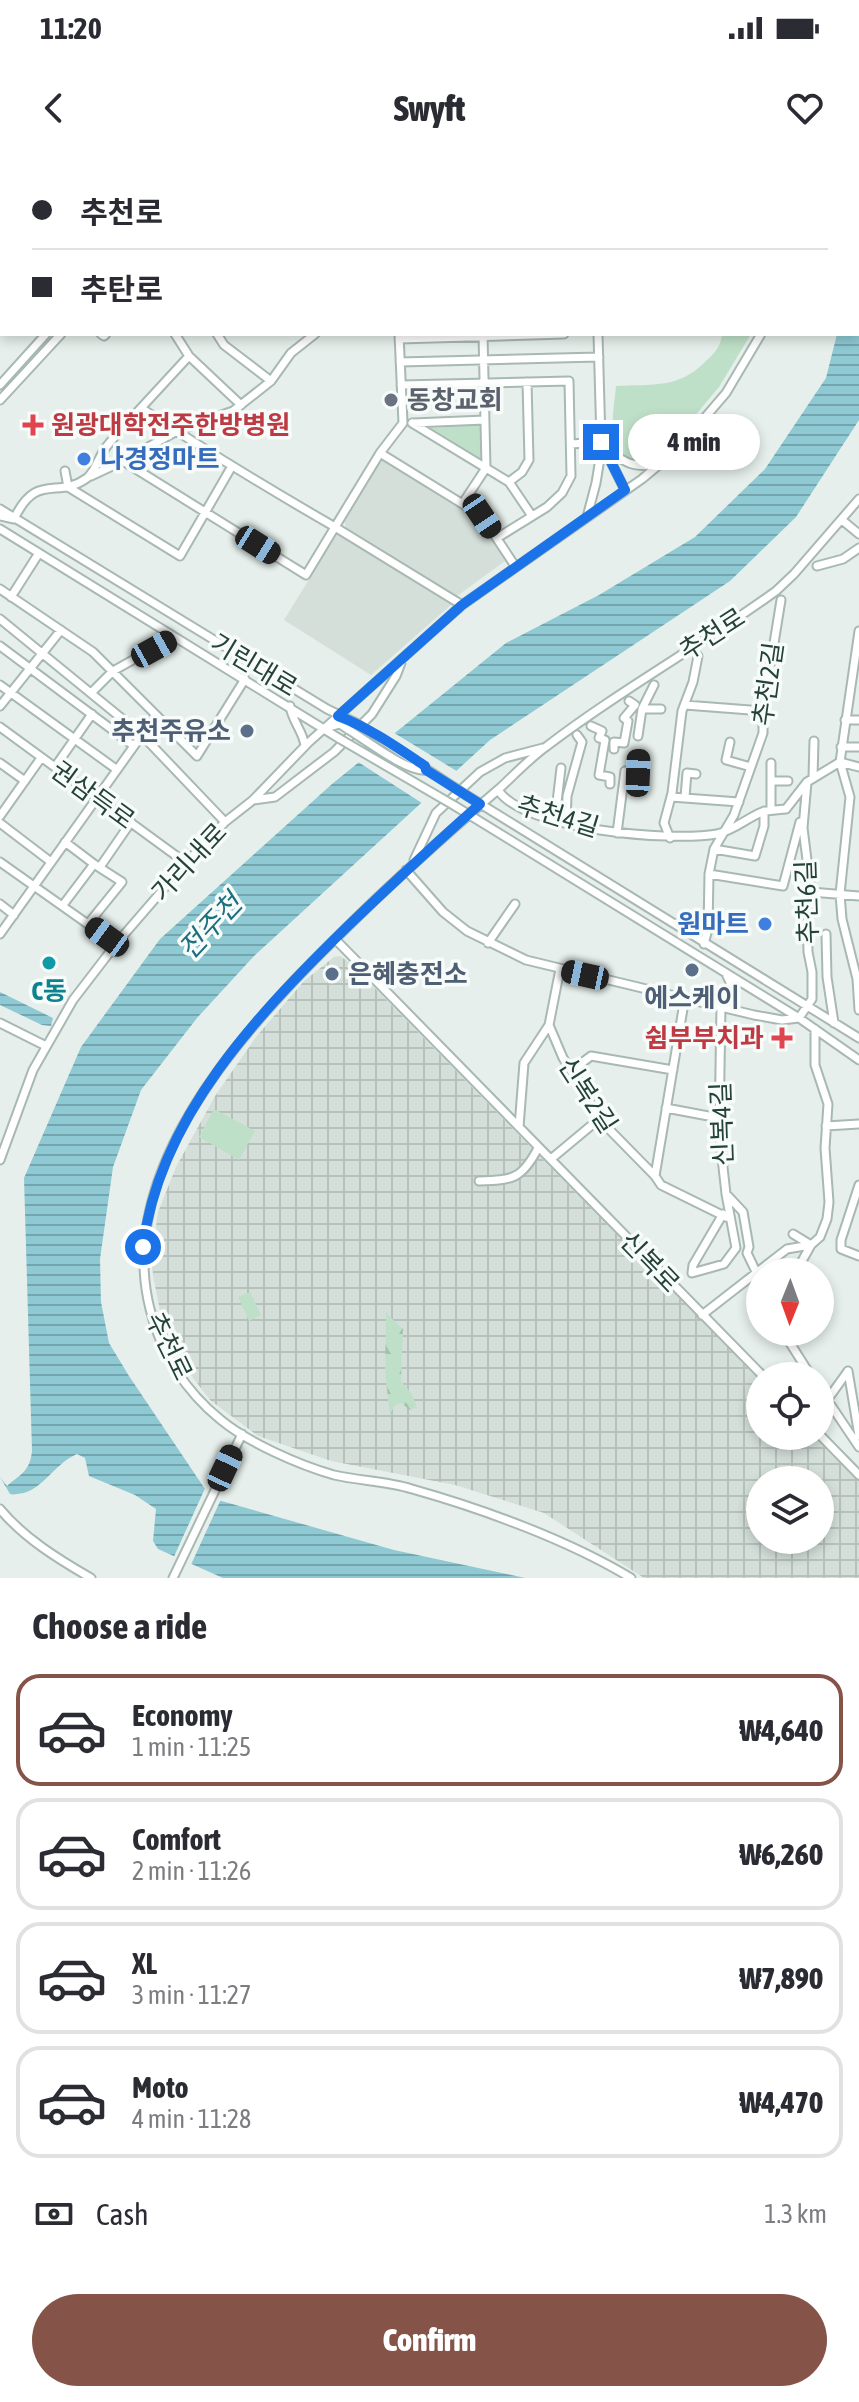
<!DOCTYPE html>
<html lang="en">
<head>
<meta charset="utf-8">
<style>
  :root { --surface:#fff; --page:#f2f2f3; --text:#2b2b33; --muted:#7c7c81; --line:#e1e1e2; --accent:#855347 }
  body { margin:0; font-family:"Asap Condensed","Noto Sans KR",sans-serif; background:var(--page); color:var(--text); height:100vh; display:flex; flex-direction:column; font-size:30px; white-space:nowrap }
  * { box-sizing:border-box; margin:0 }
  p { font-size:26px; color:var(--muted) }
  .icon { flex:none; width:44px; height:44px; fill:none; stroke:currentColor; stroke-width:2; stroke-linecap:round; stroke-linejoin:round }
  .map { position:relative; height:1418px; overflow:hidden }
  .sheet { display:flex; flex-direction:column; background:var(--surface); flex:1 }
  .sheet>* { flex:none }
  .top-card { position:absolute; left:0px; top:0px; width:860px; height:176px; box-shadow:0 4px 12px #0003; display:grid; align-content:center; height:176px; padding:0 32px; background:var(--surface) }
  .needle { width:52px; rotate:181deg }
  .controls { position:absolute; left:746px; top:1098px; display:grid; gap:16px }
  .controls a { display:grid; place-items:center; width:88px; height:88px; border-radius:50%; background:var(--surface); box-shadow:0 4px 12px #0003; font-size:40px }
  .end { position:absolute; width:36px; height:36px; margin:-18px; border:10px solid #1a73e8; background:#fff; box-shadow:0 0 0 4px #fff }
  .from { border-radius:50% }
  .bubble { position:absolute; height:56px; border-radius:28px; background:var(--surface); box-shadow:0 4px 12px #0003; font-size:26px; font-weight:800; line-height:56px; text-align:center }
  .car { position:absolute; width:24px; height:48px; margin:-24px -12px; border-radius:10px; box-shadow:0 0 6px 2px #0007; background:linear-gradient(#222 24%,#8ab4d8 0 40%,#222 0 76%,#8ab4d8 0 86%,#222 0) }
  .top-card b { display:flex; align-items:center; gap:28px; height:76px; font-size:30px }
  .top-card b+b { border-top:2px solid var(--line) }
  .top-card i { width:20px; height:20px; background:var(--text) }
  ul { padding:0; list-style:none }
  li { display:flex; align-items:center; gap:24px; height:112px; margin:0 16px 12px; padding:0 16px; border:4px solid var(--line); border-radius:24px }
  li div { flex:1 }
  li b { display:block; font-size:30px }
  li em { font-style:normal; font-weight:800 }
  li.on { border-color:var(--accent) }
  li>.icon { width:72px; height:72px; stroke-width:1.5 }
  h2 { padding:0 32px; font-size:36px; line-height:96px }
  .pay { display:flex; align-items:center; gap:20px; height:88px; padding:0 32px; font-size:30px }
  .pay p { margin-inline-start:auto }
  .action { display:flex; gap:16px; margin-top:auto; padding:16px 32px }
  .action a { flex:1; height:92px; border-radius:48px; background:var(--accent); color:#fff; font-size:32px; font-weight:800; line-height:92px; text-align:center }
  .status { display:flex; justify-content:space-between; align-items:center; height:56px; padding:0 40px; background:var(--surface); direction:ltr }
  .status svg { height:22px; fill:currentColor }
  header { display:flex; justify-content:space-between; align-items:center; height:104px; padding:0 32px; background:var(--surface); font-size:36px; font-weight:800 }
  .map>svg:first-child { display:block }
  .built { fill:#d4dfda }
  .industrial { fill:url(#industrial-grid); fill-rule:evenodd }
  .forest { fill:url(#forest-firs) }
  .park { fill:#bfe0c8 }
  .water { fill:url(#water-rules) }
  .pier { fill:#e6efeb }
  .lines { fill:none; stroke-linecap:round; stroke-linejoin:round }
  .minor-casing { stroke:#a8b8b2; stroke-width:11 }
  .minor { stroke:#fff; stroke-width:7 }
  .minor-bridge-casing { stroke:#a8b8b2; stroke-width:11; stroke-linecap:butt }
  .minor-bridge { stroke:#fff; stroke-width:7 }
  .route { stroke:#1a73e8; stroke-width:10 }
  .worship-dot { fill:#6b7280; stroke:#f7fbf9; stroke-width:3 }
  .health-dot { fill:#e0444e; stroke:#f7fbf9; stroke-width:3 }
  .shop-dot { fill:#3f7fe0; stroke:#f7fbf9; stroke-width:3 }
  .service-dot { fill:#5c6f8a; stroke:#f7fbf9; stroke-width:3 }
  .culture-dot { fill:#0f9aa8; stroke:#f7fbf9; stroke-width:3 }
  .labels { text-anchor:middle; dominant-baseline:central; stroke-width:7; stroke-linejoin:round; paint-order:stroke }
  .worship-label { font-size:26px; font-weight:bold; fill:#5b616d; stroke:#f7fbf9; text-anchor:start }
  .health-label { font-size:26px; font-weight:bold; fill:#be3a42; stroke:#f7fbf9; text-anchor:start }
  .shop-label { font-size:26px; font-weight:bold; fill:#366cbe; stroke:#f7fbf9; text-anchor:start }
  .street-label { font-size:26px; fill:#24423a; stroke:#f7fbf9 }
  .service-label { font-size:26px; font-weight:bold; fill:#4e5e75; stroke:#f7fbf9; text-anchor:end }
  .culture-label { font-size:26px; font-weight:bold; fill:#0d838f; stroke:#f7fbf9 }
  .water-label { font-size:28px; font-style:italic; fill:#1c6f80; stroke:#f7fbf9 }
</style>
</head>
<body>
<div class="status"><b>11:20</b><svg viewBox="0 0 49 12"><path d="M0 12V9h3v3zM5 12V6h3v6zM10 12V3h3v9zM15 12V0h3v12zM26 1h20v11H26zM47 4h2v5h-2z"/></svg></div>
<header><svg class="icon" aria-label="back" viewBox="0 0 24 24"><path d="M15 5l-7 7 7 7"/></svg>Swyft<svg class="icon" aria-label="heart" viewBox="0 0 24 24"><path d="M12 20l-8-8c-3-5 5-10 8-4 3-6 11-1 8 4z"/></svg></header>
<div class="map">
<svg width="859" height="1418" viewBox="0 0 859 1418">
  <defs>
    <pattern id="industrial-grid" width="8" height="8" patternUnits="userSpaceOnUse" patternTransform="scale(2)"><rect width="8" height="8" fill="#d4dfda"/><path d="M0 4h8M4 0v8" fill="none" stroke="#b6c1bc"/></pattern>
    <pattern id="forest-firs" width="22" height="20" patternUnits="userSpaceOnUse" patternTransform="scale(2)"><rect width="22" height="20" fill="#bfe0c8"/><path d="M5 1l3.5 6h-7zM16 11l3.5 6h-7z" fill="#a4c1ad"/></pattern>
    <pattern id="water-rules" width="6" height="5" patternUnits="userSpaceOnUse" patternTransform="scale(2)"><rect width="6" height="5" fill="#8ec9d4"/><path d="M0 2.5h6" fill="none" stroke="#74a5ad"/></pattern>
  </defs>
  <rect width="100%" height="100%" fill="#e6efeb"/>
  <path class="built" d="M382,299L479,359L505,401L457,436L346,367L344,361Z
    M337,374L452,444L371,515L284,460Z"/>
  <path class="industrial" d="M340,796L350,803L760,1220V1276H815L859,1320V1418H644L544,1353L455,1325L331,1301L258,1276L210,1240L170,1188L161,1156L153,1116L152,1094L158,1052L176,1007L215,936L256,877L304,821L334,797ZM760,1320H820V1380H760Z"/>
  <path class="forest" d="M386,1153L403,1169L401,1221L412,1234L417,1247L410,1250L401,1243L394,1246L390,1255L385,1213Z"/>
  <path class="park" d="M722,174H751L719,227L663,294C653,302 647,305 634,301C604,293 614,250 616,226C652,224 679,229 706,201C715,193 721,186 722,174Z
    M480,265L481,299L431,268Z
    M214,949L255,971L239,1000L199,977Z
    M250,1132L261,1155L249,1161L238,1137Z"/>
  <path class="water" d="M859,89V260L796,357L730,421L490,580L254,796L197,858L141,930L113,1007L100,1099L101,1142L109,1183L129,1216L211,1338L394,1390L525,1418H223L158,1389L153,1381L156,1349L135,1335L89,1316L85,1298L77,1294C51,1305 41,1337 10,1334L0,1317L7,1326C21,1314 30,1311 32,1291L24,1018L81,887L160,779L332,624L506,483L599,435L695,377L765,309L826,218L837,174H858Z
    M0,832L53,858L51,866L42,865L0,845Z"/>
  <path class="pier" d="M391,571L460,613L425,645L355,600Z
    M207,1324L214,1334L222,1337L189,1409L172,1401Z"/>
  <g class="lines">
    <g class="minor-casing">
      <path id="minor" d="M390,0V2
        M437,0V2
        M478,0V2
        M519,0V2
        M562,0V2
        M592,0L593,2
        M206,2L208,0
        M222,2L224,0
        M371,2L373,0
        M823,2V0
        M101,174L104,176L106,174
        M175,174L189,196L241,245
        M217,174L224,185L271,221
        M399,174L403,263L380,293L335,367L462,445
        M598,174L601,282L625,330
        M399,179L564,174
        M189,196L141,248C205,290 269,329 335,367L306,415L123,301L177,271L233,251L271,221L291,193L315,174
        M400,202L599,197
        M0,225L46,174
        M401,225L569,221L571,316L562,333L547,347L497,378
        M0,240L61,174
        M412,263L509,322L532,356
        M413,263L485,260
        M571,284L601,282
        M380,293L482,356L515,406
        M65,311L68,327L180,396L232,306
        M91,316L123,301
        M509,322L522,312L529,300L527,222
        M463,343L486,308L483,174
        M0,349L327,549L356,563
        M0,356L14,359C37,311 57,340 87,318C96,311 99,295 107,286C117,273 129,261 141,248
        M587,357L596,323L602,286C625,302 629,308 660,305
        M842,360L859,374
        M0,369L340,579
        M817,406L843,399L859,388
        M0,429L93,492L197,596L245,519
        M11,437L39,393
        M0,459L142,575L225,662
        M859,471L840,602L850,637L840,734L842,759L857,819L859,850
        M0,486L134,586L0,774
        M0,525L116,609
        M92,532L113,511L174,477
        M685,545L763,551
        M0,546L61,470
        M290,546C292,561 303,571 305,586
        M642,549H661
        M845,560H859
        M591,566L602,571L599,578L605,580L599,615L610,617V624
        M0,567L186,703
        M326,568L340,564L349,570
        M638,576L642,549L654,525
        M730,582L726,600L751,607
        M134,586L156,556
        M841,587H859
        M614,589V582L624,583L628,561L624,558L635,545L629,541
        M840,602L859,607
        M0,603L25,621
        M55,607L92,554
        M813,617L814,581
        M771,621H788
        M498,630C524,670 671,682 717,674C733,671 747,658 762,652C769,650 778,650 786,649L807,622L840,602
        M466,635L859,878
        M671,637L739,642
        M685,637L687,613L696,614
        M253,640L275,637L334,592L372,554L396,516L401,503
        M455,646L799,858L859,900
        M771,650V603
        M0,656L41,598
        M555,659L561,608
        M0,663L51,702
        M566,663L567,636L582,582L577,575
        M617,673L625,611L638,613L639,596
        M670,678L664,663L672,633L682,551L693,522L698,496
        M714,689L755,696L764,666V651
        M414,700L436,653L480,612L505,598L543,588
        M0,702L116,784
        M100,707L131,662
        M406,710L443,752L467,771L526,800L754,855L782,860L799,858L812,839V812L808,792L807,746L811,732L803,668L807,622
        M709,714L783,726L800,662
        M811,732L859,736
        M0,744L14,755
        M63,745L94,704L65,682
        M88,764L122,722L94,704
        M826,774L827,817L834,863
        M335,779L763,1216
        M488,783L515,744
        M704,784L708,769L709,714L714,689L734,655L763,573V551L781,440
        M560,809L549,865L563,898L576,918L585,926L592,949L599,959L655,1016L661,1025L726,1057
        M0,863L46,886
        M571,911L591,896L673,910
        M666,948L719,958
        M826,966L859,964
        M519,967L524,903L549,865
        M551,999L599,959
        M0,1000L33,910L73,840L116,784L186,703L225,662L253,640L308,583L462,445L642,319L678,289L726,233L761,174
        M655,1016L685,837
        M479,1021C513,1020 522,1019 538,988
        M859,1025L841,1080V1089L859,1096
        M728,1036L743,1052L749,1087L747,1093L760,1120
        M723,1054L693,1105L692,1113L724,1104L736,1088L726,1034L719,971L721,846C734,839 734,829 727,816
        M792,1112L802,1101L811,1085L793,1074
        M702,1155L787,1089L811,1085L820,1077L827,1059L829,1042L825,988L828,944L815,905V869
        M783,1172L811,1216
        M848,1211L859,1276
        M820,1229L859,1287
        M820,1250L848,1211
        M820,1275L859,1315
        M0,1349C24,1378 58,1399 91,1418
        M173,1418L242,1274
        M631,1418C568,1380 483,1349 412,1329C387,1321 360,1321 334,1315C299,1305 249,1283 221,1260C186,1232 160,1192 150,1149C110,992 275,837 376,739C416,701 458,664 500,628C515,614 530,598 547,586C620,530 702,485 776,431L794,414L859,339"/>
    </g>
    <use href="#minor" class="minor"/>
    <g class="minor-bridge-casing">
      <path id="minor-bridge" d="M356,563L466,635
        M349,570C366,580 408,613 426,610
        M340,579L455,646"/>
    </g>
    <use href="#minor-bridge" class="minor-bridge"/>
  </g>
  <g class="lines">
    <path class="route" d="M143,1087C159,956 260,852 350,764C393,723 436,683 480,644L426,610L425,606C398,588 370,568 338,556L462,445L625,330L601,282"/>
  </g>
  <circle class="worship-dot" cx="391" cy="240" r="8"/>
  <g class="health-dot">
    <path d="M29 253h8v8h8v8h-8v8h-8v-8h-8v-8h8z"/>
    <path d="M778 866h8v8h8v8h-8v8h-8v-8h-8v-8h8z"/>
  </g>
  <g class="shop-dot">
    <circle cx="84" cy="299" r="8"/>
    <circle cx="765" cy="764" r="8"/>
  </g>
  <g class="service-dot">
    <circle cx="247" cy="571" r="8"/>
    <circle cx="692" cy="810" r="8"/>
    <circle cx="332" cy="814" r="8"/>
  </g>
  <circle class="culture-dot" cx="49" cy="803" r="8"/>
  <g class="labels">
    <g class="worship-label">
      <text x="407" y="240">동창교회</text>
    </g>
    <g class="health-label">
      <text x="51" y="265">원광대학전주한방병원</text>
      <text x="764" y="878" text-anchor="end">쉼부부치과</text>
    </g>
    <g class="shop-label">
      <text x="100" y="299">나경정마트</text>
      <text x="749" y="764" text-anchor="end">원마트</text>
    </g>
    <g class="street-label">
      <text transform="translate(712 474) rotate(-33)">추천로</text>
      <text transform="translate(254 505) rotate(31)">기린대로</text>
      <text transform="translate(768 524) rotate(-82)">추천2길</text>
      <text transform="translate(93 635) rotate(36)">권삼득로</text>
      <text transform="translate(558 656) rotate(17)">추천4길</text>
      <text transform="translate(189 702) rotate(-47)">가리내로</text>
      <text transform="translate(807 742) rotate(-92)">추천6길</text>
      <text transform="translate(588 935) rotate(57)">신복2길</text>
      <text transform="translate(722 964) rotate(-92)">신복4길</text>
      <text transform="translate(650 1102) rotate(46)">신복로</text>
      <text transform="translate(169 1186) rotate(64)">추천로</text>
    </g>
    <g class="service-label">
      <text x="231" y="571">추천주유소</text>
      <text x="348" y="814" text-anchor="start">은혜충전소</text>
      <text x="692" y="838" text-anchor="middle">에스케이</text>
    </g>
    <g class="culture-label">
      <text x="49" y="831">C동</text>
    </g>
    <g class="water-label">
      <text transform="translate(210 766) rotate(-47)">전주천</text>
    </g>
  </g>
</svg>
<div class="controls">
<a><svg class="needle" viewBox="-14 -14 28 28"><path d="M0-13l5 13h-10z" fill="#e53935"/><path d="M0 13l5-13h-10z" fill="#7c7c81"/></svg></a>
<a><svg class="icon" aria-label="locate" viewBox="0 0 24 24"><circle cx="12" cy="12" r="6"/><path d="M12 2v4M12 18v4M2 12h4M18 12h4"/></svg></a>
<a><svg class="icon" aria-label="layers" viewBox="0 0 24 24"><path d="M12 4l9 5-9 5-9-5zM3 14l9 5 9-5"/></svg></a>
</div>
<i class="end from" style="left:143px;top:1087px"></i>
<i class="end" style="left:601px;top:282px"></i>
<div class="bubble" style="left:628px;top:254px;width:132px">4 min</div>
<i class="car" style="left:482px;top:356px;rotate:146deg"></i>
<i class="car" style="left:258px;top:385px;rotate:122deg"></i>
<i class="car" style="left:154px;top:489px;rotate:61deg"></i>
<i class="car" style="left:638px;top:613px;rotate:2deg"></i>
<i class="car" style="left:107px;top:777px;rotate:306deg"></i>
<i class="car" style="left:585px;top:815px;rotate:282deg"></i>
<i class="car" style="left:225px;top:1308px;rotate:25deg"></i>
<div class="top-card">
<b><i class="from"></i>추천로</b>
<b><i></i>추탄로</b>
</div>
</div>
<section class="sheet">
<h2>Choose a ride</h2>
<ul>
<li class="on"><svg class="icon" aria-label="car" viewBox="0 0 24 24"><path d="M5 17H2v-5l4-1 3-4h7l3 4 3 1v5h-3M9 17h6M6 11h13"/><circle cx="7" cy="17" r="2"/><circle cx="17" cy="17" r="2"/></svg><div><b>Economy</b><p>1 min · 11:25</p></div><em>₩4,640</em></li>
<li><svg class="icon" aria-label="car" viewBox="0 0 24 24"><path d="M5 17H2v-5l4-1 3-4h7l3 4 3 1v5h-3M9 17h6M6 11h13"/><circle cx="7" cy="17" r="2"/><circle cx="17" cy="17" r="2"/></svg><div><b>Comfort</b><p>2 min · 11:26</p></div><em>₩6,260</em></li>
<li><svg class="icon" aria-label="car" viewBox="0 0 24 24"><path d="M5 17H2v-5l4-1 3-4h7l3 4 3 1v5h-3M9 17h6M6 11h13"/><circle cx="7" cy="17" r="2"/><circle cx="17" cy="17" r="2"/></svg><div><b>XL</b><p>3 min · 11:27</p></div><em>₩7,890</em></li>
<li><svg class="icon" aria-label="car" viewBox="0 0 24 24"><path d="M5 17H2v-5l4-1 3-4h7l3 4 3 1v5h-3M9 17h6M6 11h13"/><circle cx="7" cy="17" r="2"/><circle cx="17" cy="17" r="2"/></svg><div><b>Moto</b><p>4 min · 11:28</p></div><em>₩4,470</em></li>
</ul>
<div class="pay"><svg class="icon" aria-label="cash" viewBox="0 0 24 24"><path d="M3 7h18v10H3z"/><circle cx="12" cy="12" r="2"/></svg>Cash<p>1.3 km</p></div>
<div class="action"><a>Confirm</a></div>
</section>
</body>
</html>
